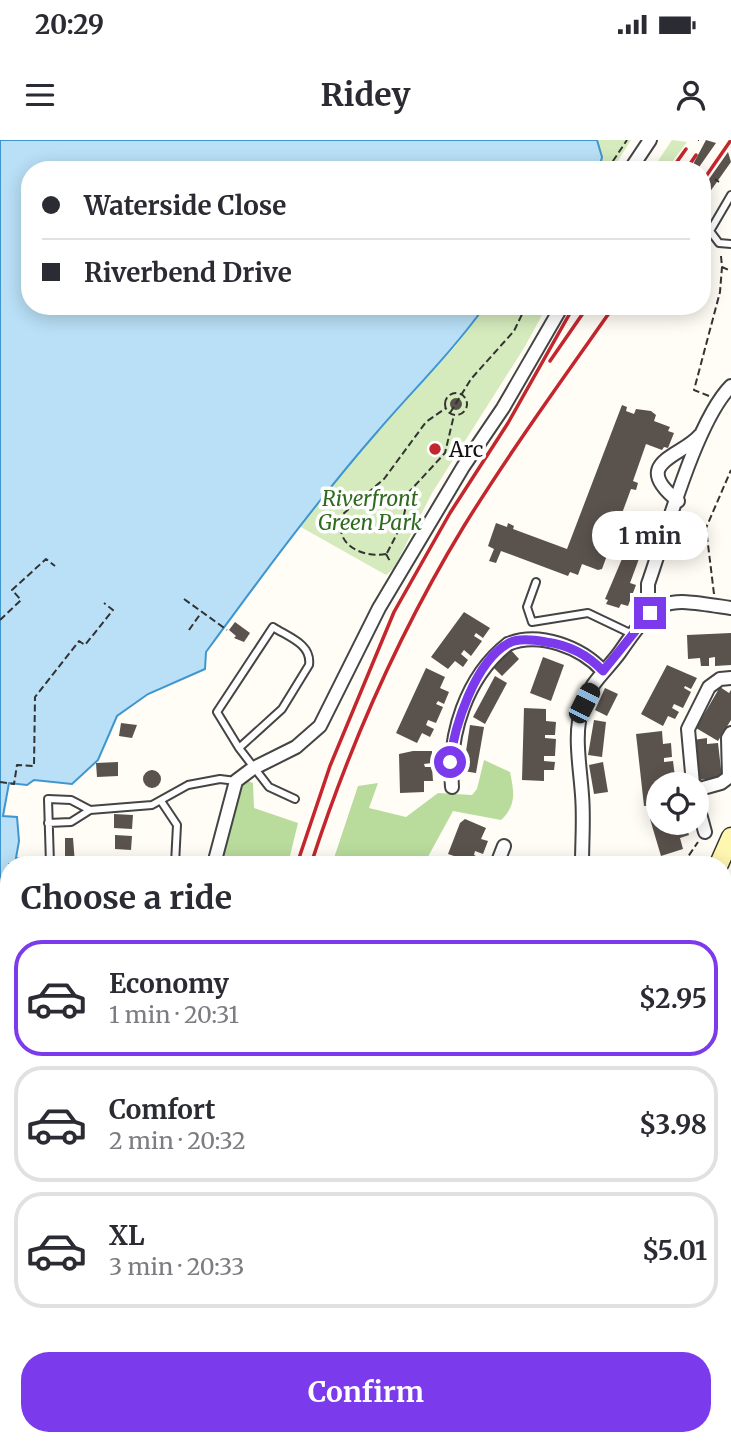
<!DOCTYPE html>
<html lang="en">
<head>
<meta charset="utf-8">
<style>
  :root { --surface:#fff; --page:#f7f7f7; --text:#2b2b33; --muted:#7c7c81; --line:#e1e1e2; --accent:#7c3aed }
  body { margin:0; font-family:Merriweather,serif; background:var(--page); color:var(--text); height:100vh; display:flex; flex-direction:column; font-size:26px; white-space:nowrap }
  * { box-sizing:border-box; margin:0 }
  p { font-size:23px; color:var(--muted) }
  .icon { flex:none; width:38px; height:38px; fill:none; stroke:currentColor; stroke-width:2; stroke-linecap:round; stroke-linejoin:round }
  .map { position:relative; flex:1; overflow:hidden }
  .drawer { position:absolute; left:0px; top:716px; width:732px; height:590px; display:flex; flex-direction:column; background:var(--surface); border-radius:28px 28px 0 0; box-shadow:0 4px 18px #0003 }
  .drawer>* { flex:none }
  .guide { position:absolute; left:21px; top:21px; width:690px; height:154px; border-radius:28px; box-shadow:0 4px 18px #0003; display:grid; align-content:center; height:154px; padding:0 21px; background:var(--surface) }
  .fabs { position:absolute; left:646px; top:632px; display:grid; gap:14px }
  .fabs a { display:grid; place-items:center; width:63px; height:63px; border-radius:50%; background:var(--surface); box-shadow:0 4px 18px #0003; font-size:35px }
  .end { position:absolute; width:32px; height:32px; margin:-16px; border:9px solid #7c3aed; background:#fff; box-shadow:0 0 0 4px #fff }
  .from { border-radius:50% }
  .bubble { position:absolute; height:49px; border-radius:24px; background:var(--surface); box-shadow:0 4px 18px #0003; font-size:23px; font-weight:700; line-height:49px; text-align:center }
  .car { position:absolute; width:21px; height:42px; margin:-21px -10px; border-radius:9px; box-shadow:0 0 5px 2px #0007; background:linear-gradient(#222 24%,#8ab4d8 0 40%,#222 0 76%,#8ab4d8 0 86%,#222 0) }
  .guide b { display:flex; align-items:center; gap:24px; height:66px; font-size:26px }
  .guide b+b { border-top:2px solid var(--line) }
  .guide i { width:18px; height:18px; background:var(--text) }
  ul { padding:0; list-style:none }
  li { display:flex; align-items:center; gap:21px; height:116px; margin:0 14px 10px; padding:0 7px; border:4px solid var(--line); border-radius:28px }
  li div { flex:1 }
  li b { display:block; font-size:26px }
  li em { font-style:normal; font-weight:700 }
  li.selected { border-color:var(--accent) }
  li>.icon { width:63px; height:63px; stroke-width:1.5 }
  h2 { padding:0 21px; font-size:32px; line-height:84px }
  .action { display:flex; gap:14px; margin-top:auto; padding:14px 21px }
  .action a { flex:1; height:80px; border-radius:28px; background:var(--accent); color:#fff; font-size:28px; font-weight:700; line-height:80px; text-align:center }
  .status { display:flex; justify-content:space-between; align-items:center; height:49px; padding:0 35px; background:var(--surface); direction:ltr }
  .status svg { height:19px; fill:currentColor }
  header { display:flex; justify-content:space-between; align-items:center; height:91px; padding:0 21px; background:var(--surface); font-size:32px; font-weight:700 }
  .map>svg:first-child { display:block }
  .green { fill:#d5ebbd }
  .forest { fill:#b9dc9c }
  .water { fill:#b9e0f7; stroke:#3f96cf; stroke-width:2 }
  .building { fill:#5a524d }
  .lines { fill:none; stroke-linecap:round; stroke-linejoin:round }
  .lane-casing { stroke:#444; stroke-width:10 }
  .street-casing { stroke:#444; stroke-width:16 }
  .secondary-casing { stroke:#333; stroke-width:21 }
  .path { stroke:#333; stroke-width:2; stroke-dasharray:7 3.5; stroke-linecap:butt }
  .lane { stroke:#fff; stroke-width:6 }
  .street { stroke:#fff; stroke-width:12 }
  .secondary { stroke:#fff6b0; stroke-width:18 }
  .rail { stroke:#c4262e; stroke-width:3.5 }
  .route { stroke:#7c3aed; stroke-width:9 }
  .poi-dot { fill:#c4262e; stroke:#fff; stroke-width:2.5 }
  .labels { text-anchor:middle; dominant-baseline:central; stroke-width:7; stroke-linejoin:round; paint-order:stroke }
  .poi-label { font-size:21px; fill:#111; stroke:#fff; text-anchor:start }
  .park-label { font-size:21px; font-style:italic; fill:#2f6b1f; stroke:#fff }
</style>
</head>
<body>
<div class="status"><b>20:29</b><svg viewBox="0 0 49 12"><path d="M0 12V9h3v3zM5 12V6h3v6zM10 12V3h3v9zM15 12V0h3v12zM26 1h20v11H26zM47 4h2v5h-2z"/></svg></div>
<header><svg class="icon" aria-label="menu" viewBox="0 0 24 24"><path d="M4 6h16M4 12h16M4 18h16"/></svg>Ridey<svg class="icon" aria-label="person" viewBox="0 0 24 24"><circle cx="12" cy="8" r="4"/><path d="M4 21q1-7 8-7t8 7"/></svg></header>
<div class="map">
<svg width="731" height="1305" viewBox="0 0 731 1305">
  <rect width="100%" height="100%" fill="#fffdf5"/>
  <path class="green" d="M597,0H631L612,30H599L602,17Z
    M672,0L687,2L666,30H652Z
    M485,166H547L524,208L432,353L394,428L386,435L299,386L377,292L454,208Z
    M9,1241V1297H56L63,1305H0V1242Z"/>
  <path class="forest" d="M484,620L510,632C514,652 517,665 501,680L453,671L424,724H332L358,646L378,643L369,668L406,677L438,653L472,655L477,649Z
    M246,640L253,643L254,668L298,683L288,724H222C227,698 229,662 246,640Z"/>
  <path class="water" d="M0,0H597L602,17L599,30H30V166H485C452,212 413,250 377,292C316,362 261,437 206,512L205,529L148,554L117,576L98,620L72,644L34,640L27,645L9,643L3,676L17,677L19,701L16,718L24,720V724H9V1241L0,1242Z"/>
  <path class="building" d="M706,0L716,3L697,30H690Z
    M728,12L731,22L702,63V49Z
    M450 264a6 6 0 1 1 12 0a6 6 0 1 1-12 0Z
    M622,265L627,267L626,271L634,274L636,269L651,271L656,275L654,281L670,287L668,291L674,293L668,308L664,307L662,310L646,304L633,341L638,343L636,350L631,349L621,376L627,378L624,384H619L649,395L650,391L656,393L650,410L643,408L630,443L636,445L628,466L621,464L619,468L606,464L608,460L605,459L630,400L615,394L602,429L598,430L582,424L578,435L570,432L568,436L501,411L496,423L489,421L494,409L488,406L496,383L507,387L508,383L514,386L513,389L567,409Z
    M464,472L490,488L483,498L476,493L474,496L482,501L471,516L464,510L461,514L468,520L463,527L455,521L448,529L431,517Z
    M235,482L250,493L244,502L234,498L236,496L229,490Z
    M731,493V525L715,526V517L709,518V526H701L700,518L688,519L687,495Z
    M510,509L519,519L502,536L492,526Z
    M543,517L564,525L551,561L530,553Z
    M667,525L697,538L691,549L685,546L684,548L691,552L683,568L674,564L672,568L679,572L675,579L668,576L663,586L641,574Z
    M426,528L445,537L440,548L449,552L444,564L438,561L436,564L443,567L436,583L428,580L426,585L434,589L430,597L422,593L417,603L396,593Z
    M495,536L507,543L485,584L473,577Z
    M720,547L729,553L731,550V580L718,601L696,588Z
    M605,548L618,554L607,576L595,570Z
    M524,568L546,569V581L556,582L555,595H545V598L556,599L555,616H544V621L555,622L554,630H544V641L522,640Z
    M594,580L606,582L602,617L588,615Z
    M121,583L137,585L132,598L119,596Z
    M470,585L484,587L476,633L463,631Z
    M662,591L663,604L671,603L672,617L664,618V622L673,621L675,637L664,639L665,644H658V665L644,666L636,594Z
    M707,598V604L718,603L722,638L697,640L693,600Z
    M413,611H432V623L424,624L425,627H432L433,641H424V652L400,653L399,614Z
    M118,622V636L97,637L96,623Z
    M603,622L608,652L594,654L589,625Z
    M143 639a9 9 0 1 1 18 0a9 9 0 1 1-18 0Z
    M114,674L133,675L132,689L114,688Z
    M658,677V682L685,683L689,695L680,698L683,709L661,716L650,679Z
    M465,679L486,688L481,699L488,701L483,714L475,711L474,715L480,718L478,724L448,714L460,683Z
    M115,695L132,696L131,710L115,709Z
    M65,698H73L75,724H54V721H65Z
    M728,775L731,777V802L723,798Z"/>
  <g class="lines">
    <g class="lane-casing">
      <path id="lane" d="M731,55L710,91L719,103L731,104
        M536,442L527,467L532,482L588,473L632,494
        M239,608L217,572L273,487C288,497 312,504 309,525L282,569L239,608L269,647L295,659
        M161,661L177,685L175,724
        M48,683L71,682L90,670L152,665L188,645L220,639L236,641
        M50,724L48,659L71,660L90,670"/>
    </g>
    <g class="street-casing">
      <path id="street" d="M630,30L650,0
        M678,361C629,322 682,317 700,295
        M656,468L648,456V444C666,393 696,281 731,246
        M693,644L688,589L709,547L720,539L731,538
        M452,647C448,595 466,537 508,504C539,491 581,507 603,531
        M696,650L721,643L729,637L728,598L731,593
        M696,659L705,692
        M214,724L236,641L252,629L296,607L320,586L379,468L463,327L503,268L562,166
        M497,724L504,706
        M582,724C582,701 584,678 582,655C580,625 573,593 583,564C591,542 607,530 620,512C660,454 664,458 731,468
        M662,1297V1305"/>
    </g>
    <g class="secondary-casing">
      <path id="secondary" d="M719,724L731,697
        M723,1252L731,1255
        M289,1305L315,1297"/>
    </g>
    <path class="path" d="M698,0H699
      M607,30L627,0
      M715,39L719,42
      M721,116L722,127L731,131
      M445 264a11 11 0 1 1 22 0a11 11 0 1 1-22 0Z
      M709,256L694,250L720,152L722,127
      M450,273L471,239L514,191L526,166
      M387,413L402,384L409,352L445,313L454,275
      M386,414L391,423
      M386,414C361,418 332,404 343,374L384,339L426,282L446,268
      M714,454L706,388L731,330
      M184,459L227,490
      M0,480L21,460L12,450L46,419L55,426
      M189,490L201,473
      M0,642L14,644L17,625L34,626L35,557L79,501L85,505L113,470L104,463
      M683,724L698,702
      M1,1261L9,1266
      M0,1292L9,1282
      M27,1297L35,1305
      M3,1305L9,1295
      M112,1305L114,1297"/>
    <use href="#lane" class="lane"/>
    <use href="#street" class="street"/>
    <use href="#secondary" class="secondary"/>
    <path class="rail" d="M671,30L686,9
      M686,30L696,15
      M702,42L731,0
      M550,221L588,166
      M297,724L330,626L394,472L450,373L508,283L574,166
      M311,724C349,607 400,491 464,386C511,310 563,239 614,166
      M137,1305L138,1297
      M151,1305L152,1297"/>
  </g>
  <g class="lines">
    <path class="route" d="M450,622C454,587 475,521 509,503C518,498 535,500 546,502C569,505 587,514 603,531L650,473"/>
  </g>
  <circle class="poi-dot" cx="435" cy="309" r="7"/>
  <g class="labels">
    <g class="poi-label">
      <text x="449" y="309">Arc</text>
    </g>
    <g class="park-label">
      <text x="370" y="358">Riverfront<tspan x="370" dy="24">Green Park</tspan></text>
    </g>
  </g>
</svg>
<div class="fabs">
<a><svg class="icon" aria-label="locate" viewBox="0 0 24 24"><circle cx="12" cy="12" r="6"/><path d="M12 2v4M12 18v4M2 12h4M18 12h4"/></svg></a>
</div>
<i class="end from" style="left:450px;top:622px"></i>
<i class="end" style="left:650px;top:473px"></i>
<div class="bubble" style="left:592px;top:371px;width:116px">1 min</div>
<i class="car" style="left:584px;top:563px;rotate:27deg"></i>
<div class="guide">
<b><i class="from"></i>Waterside Close</b>
<b><i></i>Riverbend Drive</b>
</div>
<section class="drawer">
<h2>Choose a ride</h2>
<ul>
<li class="selected"><svg class="icon" aria-label="car" viewBox="0 0 24 24"><path d="M5 17H2v-5l4-1 3-4h7l3 4 3 1v5h-3M9 17h6M6 11h13"/><circle cx="7" cy="17" r="2"/><circle cx="17" cy="17" r="2"/></svg><div><b>Economy</b><p>1 min · 20:31</p></div><em>$2.95</em></li>
<li><svg class="icon" aria-label="car" viewBox="0 0 24 24"><path d="M5 17H2v-5l4-1 3-4h7l3 4 3 1v5h-3M9 17h6M6 11h13"/><circle cx="7" cy="17" r="2"/><circle cx="17" cy="17" r="2"/></svg><div><b>Comfort</b><p>2 min · 20:32</p></div><em>$3.98</em></li>
<li><svg class="icon" aria-label="car" viewBox="0 0 24 24"><path d="M5 17H2v-5l4-1 3-4h7l3 4 3 1v5h-3M9 17h6M6 11h13"/><circle cx="7" cy="17" r="2"/><circle cx="17" cy="17" r="2"/></svg><div><b>XL</b><p>3 min · 20:33</p></div><em>$5.01</em></li>
</ul>
<div class="action"><a>Confirm</a></div>
</section>
</div>
</body>
</html>
